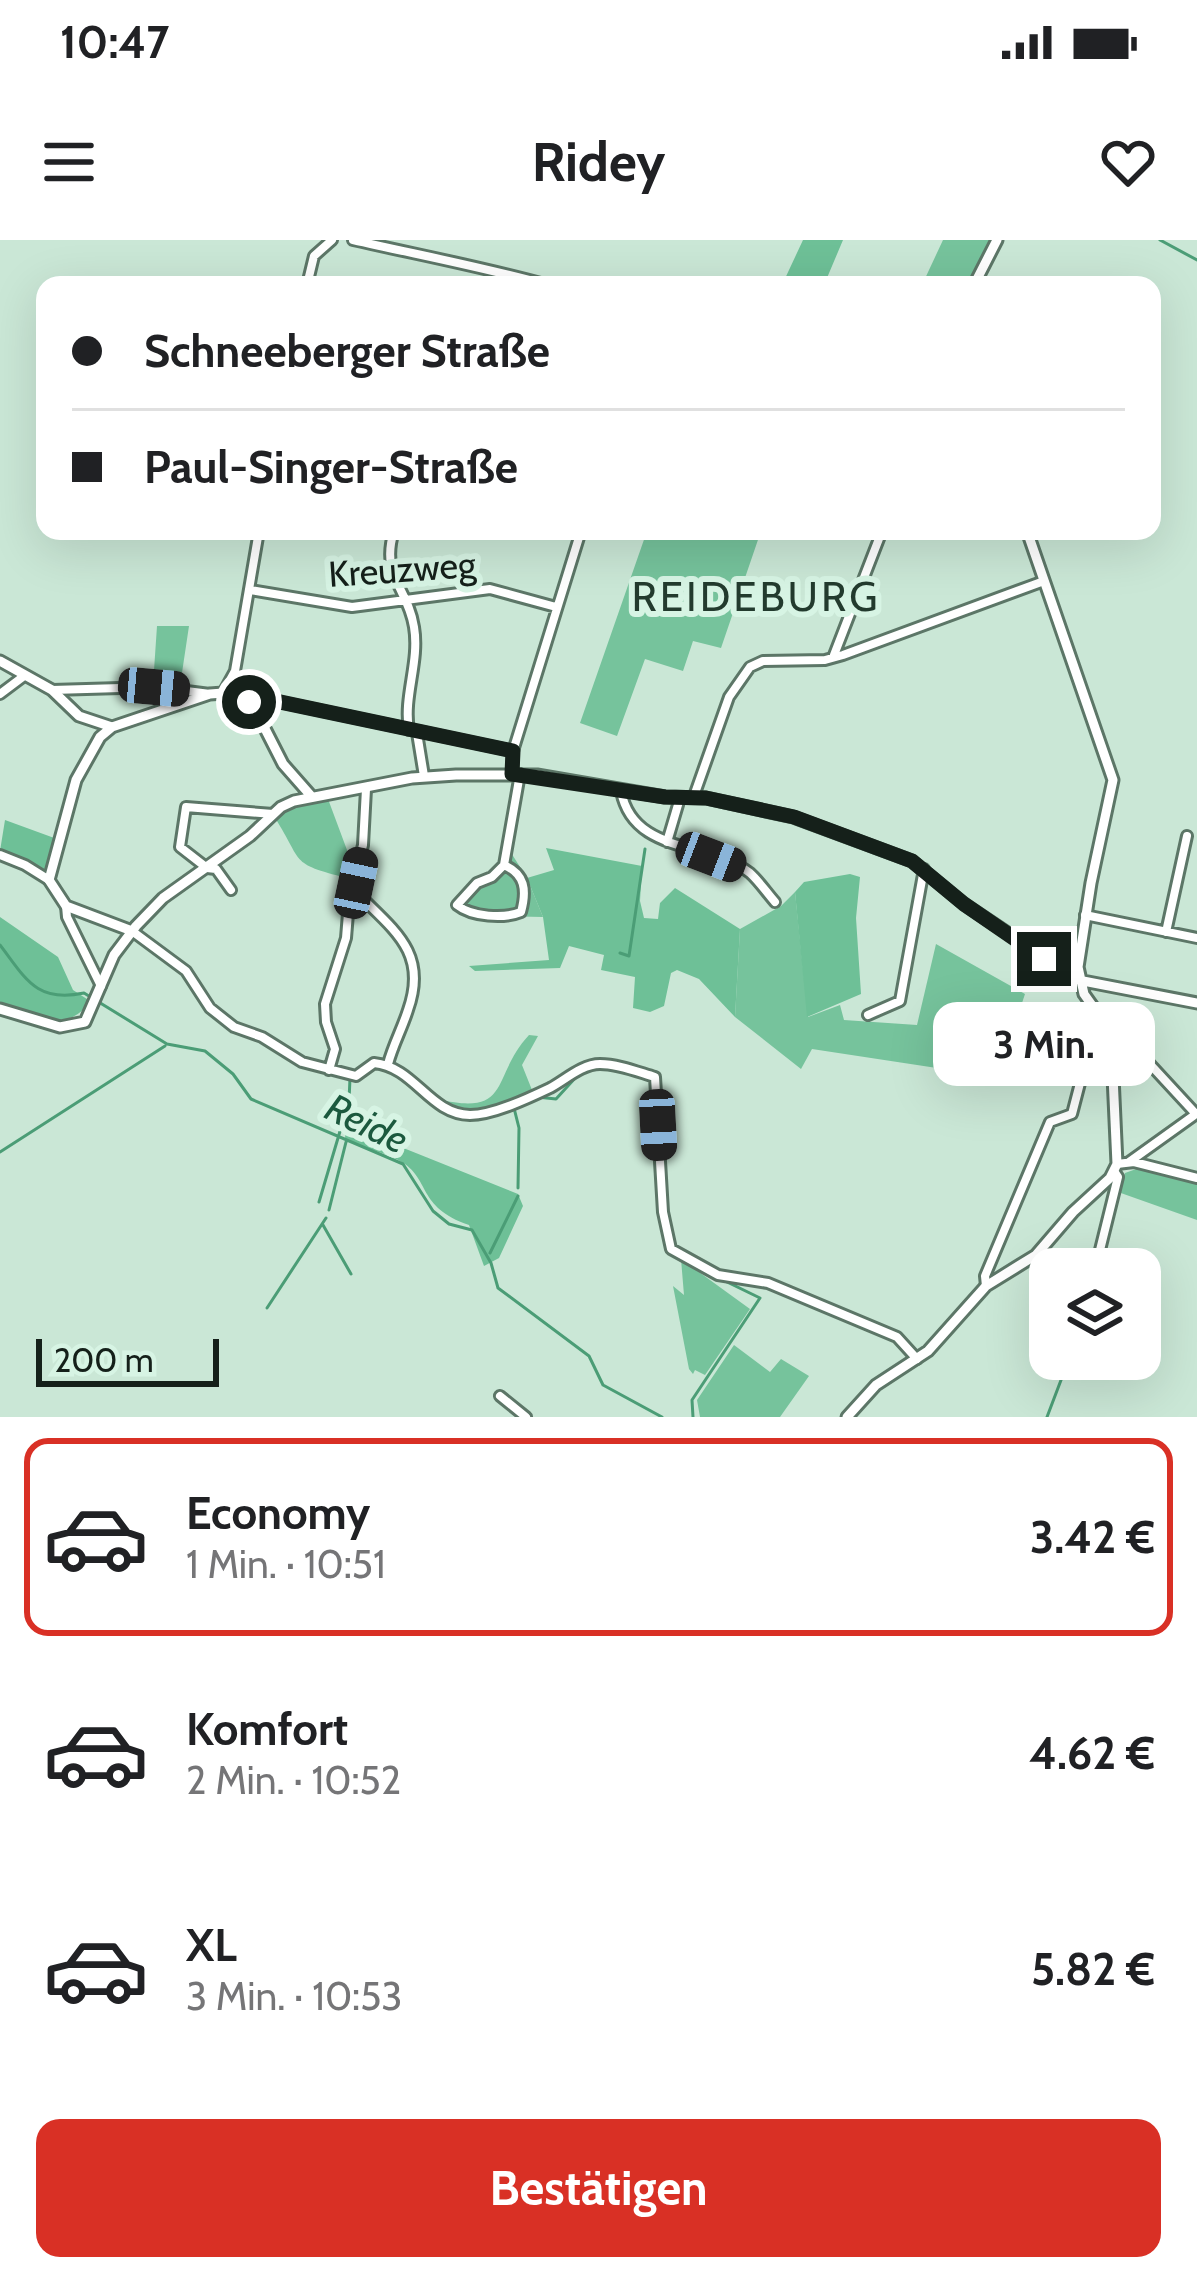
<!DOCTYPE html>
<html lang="de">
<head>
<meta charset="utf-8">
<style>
  :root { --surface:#fff; --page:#f2f2f2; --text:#202124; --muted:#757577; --line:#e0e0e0; --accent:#d93025 }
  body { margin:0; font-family:Cabin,sans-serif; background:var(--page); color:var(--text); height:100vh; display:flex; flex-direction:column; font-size:45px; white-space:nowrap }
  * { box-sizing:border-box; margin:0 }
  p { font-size:39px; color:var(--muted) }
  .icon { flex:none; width:66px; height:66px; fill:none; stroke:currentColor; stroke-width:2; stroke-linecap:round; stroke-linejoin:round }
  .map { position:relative; height:1177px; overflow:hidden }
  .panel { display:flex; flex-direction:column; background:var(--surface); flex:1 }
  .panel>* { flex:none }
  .top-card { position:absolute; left:36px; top:36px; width:1125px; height:264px; border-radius:24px; box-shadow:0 12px 48px #0002; display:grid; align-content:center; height:264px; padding:0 36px; background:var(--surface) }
  .tools { position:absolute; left:1029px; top:1008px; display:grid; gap:24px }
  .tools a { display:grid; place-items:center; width:132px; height:132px; border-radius:24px; background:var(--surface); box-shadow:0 12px 48px #0002; font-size:60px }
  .scale { position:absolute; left:36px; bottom:30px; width:183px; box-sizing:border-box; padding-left:12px; border:6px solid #15201a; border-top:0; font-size:33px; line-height:42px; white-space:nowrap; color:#15201a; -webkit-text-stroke:9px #d7f4e4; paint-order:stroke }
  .end { position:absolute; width:54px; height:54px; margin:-27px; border:15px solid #15201a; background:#fff; box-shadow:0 0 0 6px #fff }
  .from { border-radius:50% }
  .bubble { position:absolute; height:84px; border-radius:24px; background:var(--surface); box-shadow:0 12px 48px #0002; font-size:39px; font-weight:700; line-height:84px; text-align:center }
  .car { position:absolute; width:36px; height:72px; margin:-36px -18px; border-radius:15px; box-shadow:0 0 9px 3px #0007; background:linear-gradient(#222 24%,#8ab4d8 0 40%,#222 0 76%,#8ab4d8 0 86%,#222 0) }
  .top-card b { display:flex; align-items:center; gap:42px; height:114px; font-size:45px }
  .top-card b+b { border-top:3px solid var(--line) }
  .top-card i { width:30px; height:30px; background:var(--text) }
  ul { padding:21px 0 0; list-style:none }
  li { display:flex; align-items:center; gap:36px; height:198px; margin:0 24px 18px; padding:0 12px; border:6px solid transparent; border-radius:24px }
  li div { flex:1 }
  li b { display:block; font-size:45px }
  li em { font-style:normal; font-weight:700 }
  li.active { border-color:var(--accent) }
  li>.icon { width:108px; height:108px; stroke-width:1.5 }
  .cta { display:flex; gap:24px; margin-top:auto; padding:24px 36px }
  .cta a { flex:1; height:138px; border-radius:24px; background:var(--accent); color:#fff; font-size:48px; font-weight:700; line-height:138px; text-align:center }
  .status { display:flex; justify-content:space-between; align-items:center; height:84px; padding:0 60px; background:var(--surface); direction:ltr }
  .status svg { height:33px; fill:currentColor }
  header { display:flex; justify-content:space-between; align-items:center; height:156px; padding:0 36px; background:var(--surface); font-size:54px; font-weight:700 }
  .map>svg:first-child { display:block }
  .green { fill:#76c39c }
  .forest { fill:#6ec097 }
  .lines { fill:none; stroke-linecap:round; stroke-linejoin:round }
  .stream { stroke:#4b9d76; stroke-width:3 }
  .street-casing { stroke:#5c7667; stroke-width:14 }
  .secondary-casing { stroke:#5c7667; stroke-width:15 }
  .street { stroke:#fff; stroke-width:8 }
  .secondary { stroke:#fff; stroke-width:9 }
  .route { stroke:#15201a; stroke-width:15 }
  .labels { text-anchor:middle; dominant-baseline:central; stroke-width:12; stroke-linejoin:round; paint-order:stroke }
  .street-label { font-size:36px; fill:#15201a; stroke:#d7f4e4 }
  .water-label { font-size:39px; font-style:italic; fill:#1b593e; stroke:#d7f4e4 }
  .quarter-label { font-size:42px; letter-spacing:3px; fill:#233b2e; stroke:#d7f4e4 }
</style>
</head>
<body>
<div class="status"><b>10:47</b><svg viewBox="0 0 49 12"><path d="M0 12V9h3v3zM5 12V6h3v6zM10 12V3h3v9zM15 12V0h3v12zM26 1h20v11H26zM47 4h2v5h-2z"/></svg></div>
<header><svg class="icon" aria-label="menu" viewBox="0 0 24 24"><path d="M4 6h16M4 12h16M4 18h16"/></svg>Ridey<svg class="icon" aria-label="heart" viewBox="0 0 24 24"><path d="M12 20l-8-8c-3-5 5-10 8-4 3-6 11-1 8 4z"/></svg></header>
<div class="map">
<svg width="1197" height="1177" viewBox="0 0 1197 1177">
  <rect width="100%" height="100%" fill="#cae7d6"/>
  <path class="green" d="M943,0H991L968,45H922Z
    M647,291H761L721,408L693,401L683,431L645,419L617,496L580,483Z
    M157,386H189L180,446L153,445Z
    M328,559L347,610V638C288,623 304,623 275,578L294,565Z
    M508,608L527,638L543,677L459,675L457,665L477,643L505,630Z
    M795,652L808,777L840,765L844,780L917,785L936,704L1025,754L1015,784L973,778L963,832L812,809L801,829L735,777L740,689L781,666Z
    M529,795L538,796L522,825L532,850C501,866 468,884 437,859C513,877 490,837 529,795Z
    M1139,928L1197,940V980L1118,952L1125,933Z
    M681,1019L750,1069L705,1135L695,1130L693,1134L689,1129L673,1046L684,1055Z
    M734,1105L770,1132L781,1119L809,1136L780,1177H700L697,1160Z"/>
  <path class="forest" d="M803,0H843L824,45H782Z
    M5,580L57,599L46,634L0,611Z
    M546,608L642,626L640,661L644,678L658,679L660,663L675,648L740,689L735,777L699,739L677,730L671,733L664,766L650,772L633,768L635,737L601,730L604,715L569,706L560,728L475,731L469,726L549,720L543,677L527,638L554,630Z
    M850,634L860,637L856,678L861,754L807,777L795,652L804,642Z
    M0,677L58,717L73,750L90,761C67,796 33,774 0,762Z
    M346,885L518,954L523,966L499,1018L484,1026L469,985C416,967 431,938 400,921C383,911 362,909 345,899Z"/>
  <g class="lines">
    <path class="stream" d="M1160,0L1197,20
      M0,705C26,739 36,763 84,753L167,804L205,811L233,834L251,859L403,924L433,971L449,984L472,990L491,1023L498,1048L589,1116L603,1145L662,1177
      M620,713L629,716L645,609
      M537,857L556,859L577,836
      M514,868L519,888L518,948
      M0,912L165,806
      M319,962L349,861L350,838
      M329,970L346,902
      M323,985L351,1034
      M490,1013L518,956
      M682,1020L760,1058L692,1160L693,1177
      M267,1068L326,978
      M1047,1177L1069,1119"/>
    <g class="street-casing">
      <path id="street" d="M353,0C419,15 483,27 548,45
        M307,45L314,16L332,0
        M394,291C380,336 408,348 414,387C420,422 403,456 409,490
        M250,350L352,367L490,349L556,367
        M834,415L882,291
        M235,431L242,454L513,511
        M52,450L155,447L210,454
        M224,451L235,431L259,291
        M0,454L24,436
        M417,493L424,536
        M512,534L513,511L581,291
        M621,551C633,615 709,601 750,633C759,641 767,653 775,662
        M694,556L729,457L750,427L763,421L825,420L843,415L1044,341
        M667,602L680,558
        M0,615L25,625L49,640
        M504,625C525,634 527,650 521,672C504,679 472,677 457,665L477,643L492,637L504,625L520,534
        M231,650L216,629L207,628L180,607L186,567L273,574
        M354,650C392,689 429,711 408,770C402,789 393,805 388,824
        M66,666L67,677L101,746
        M1085,675L1197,698
        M132,691L186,731L210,768L234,787L262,797L302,822L356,836L374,823C415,827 429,874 470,875C493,875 529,858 550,848C565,840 582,824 600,824C618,824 638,832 655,837L663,972L671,1009L718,1035L768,1043L897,1097L917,1119
        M1166,692L1187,596
        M868,775L900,761L924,629
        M1124,796L1196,874
        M329,830L335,809L326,782L325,764L346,698L349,661L363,605L366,549
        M1129,922L1196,874
        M1117,924L1134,922L1197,938
        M1100,1010L1118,937L1114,931
        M986,1046L985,1036L1050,882L1072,874L1098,774
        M500,1156L526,1177"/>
    </g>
    <g class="secondary-casing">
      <path id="secondary" d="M974,45L997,0
        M0,421L52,450L79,476L112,487
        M132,691L66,666L49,640L76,540L100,497L112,487L210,454L236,452L259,477L283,524L312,557
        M0,769L60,787L85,782L114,715L136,686L163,658L250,596L281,567L294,561L412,538L456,535H537L665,557L706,558L793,577L912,621L964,664L1078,740L1197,763
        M847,1177L876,1145L928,1111L986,1046L1036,1015L1073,972L1110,938L1117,924L1111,792L1084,754L1078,727L1091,643L1113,540L1027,291"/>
    </g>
    <use href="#street" class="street"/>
    <use href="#secondary" class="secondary"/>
  </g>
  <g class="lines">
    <path class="route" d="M249,462L242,454L513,511L512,534L665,557L706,558L794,577L912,621L964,664L1044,719"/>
  </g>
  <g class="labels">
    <g class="street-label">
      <text transform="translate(402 329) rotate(-4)">Kreuzweg</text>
    </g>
    <g class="water-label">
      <text transform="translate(367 883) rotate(26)">Reide</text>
    </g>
    <g class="quarter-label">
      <text x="756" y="356">REIDEBURG</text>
    </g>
  </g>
</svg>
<div class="tools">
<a><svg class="icon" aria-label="layers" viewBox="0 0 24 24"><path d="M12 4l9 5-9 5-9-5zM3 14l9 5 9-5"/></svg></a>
</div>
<div class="scale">200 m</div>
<i class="end from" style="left:249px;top:462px"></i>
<i class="end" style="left:1044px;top:719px"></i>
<div class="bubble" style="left:933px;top:762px;width:222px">3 Min.</div>
<i class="car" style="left:154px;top:447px;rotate:95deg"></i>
<i class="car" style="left:711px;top:617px;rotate:111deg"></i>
<i class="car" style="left:356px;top:643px;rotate:12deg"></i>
<i class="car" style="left:658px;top:885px;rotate:177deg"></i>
<div class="top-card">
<b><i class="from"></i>Schneeberger Straße</b>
<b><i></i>Paul-Singer-Straße</b>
</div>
</div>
<section class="panel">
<ul>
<li class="active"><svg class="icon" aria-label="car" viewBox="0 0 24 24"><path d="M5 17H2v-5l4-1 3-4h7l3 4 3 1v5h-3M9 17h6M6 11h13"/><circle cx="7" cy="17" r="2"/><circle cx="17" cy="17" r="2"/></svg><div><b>Economy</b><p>1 Min. · 10:51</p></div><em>3.42 €</em></li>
<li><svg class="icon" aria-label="car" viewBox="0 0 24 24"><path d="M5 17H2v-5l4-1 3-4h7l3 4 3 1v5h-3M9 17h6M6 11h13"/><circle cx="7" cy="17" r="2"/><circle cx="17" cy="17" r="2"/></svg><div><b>Komfort</b><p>2 Min. · 10:52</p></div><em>4.62 €</em></li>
<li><svg class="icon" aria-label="car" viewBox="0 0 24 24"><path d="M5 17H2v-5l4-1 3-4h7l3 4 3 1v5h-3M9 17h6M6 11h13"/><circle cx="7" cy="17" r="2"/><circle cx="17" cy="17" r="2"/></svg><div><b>XL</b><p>3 Min. · 10:53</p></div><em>5.82 €</em></li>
</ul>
<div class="cta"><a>Bestätigen</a></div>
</section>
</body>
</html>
